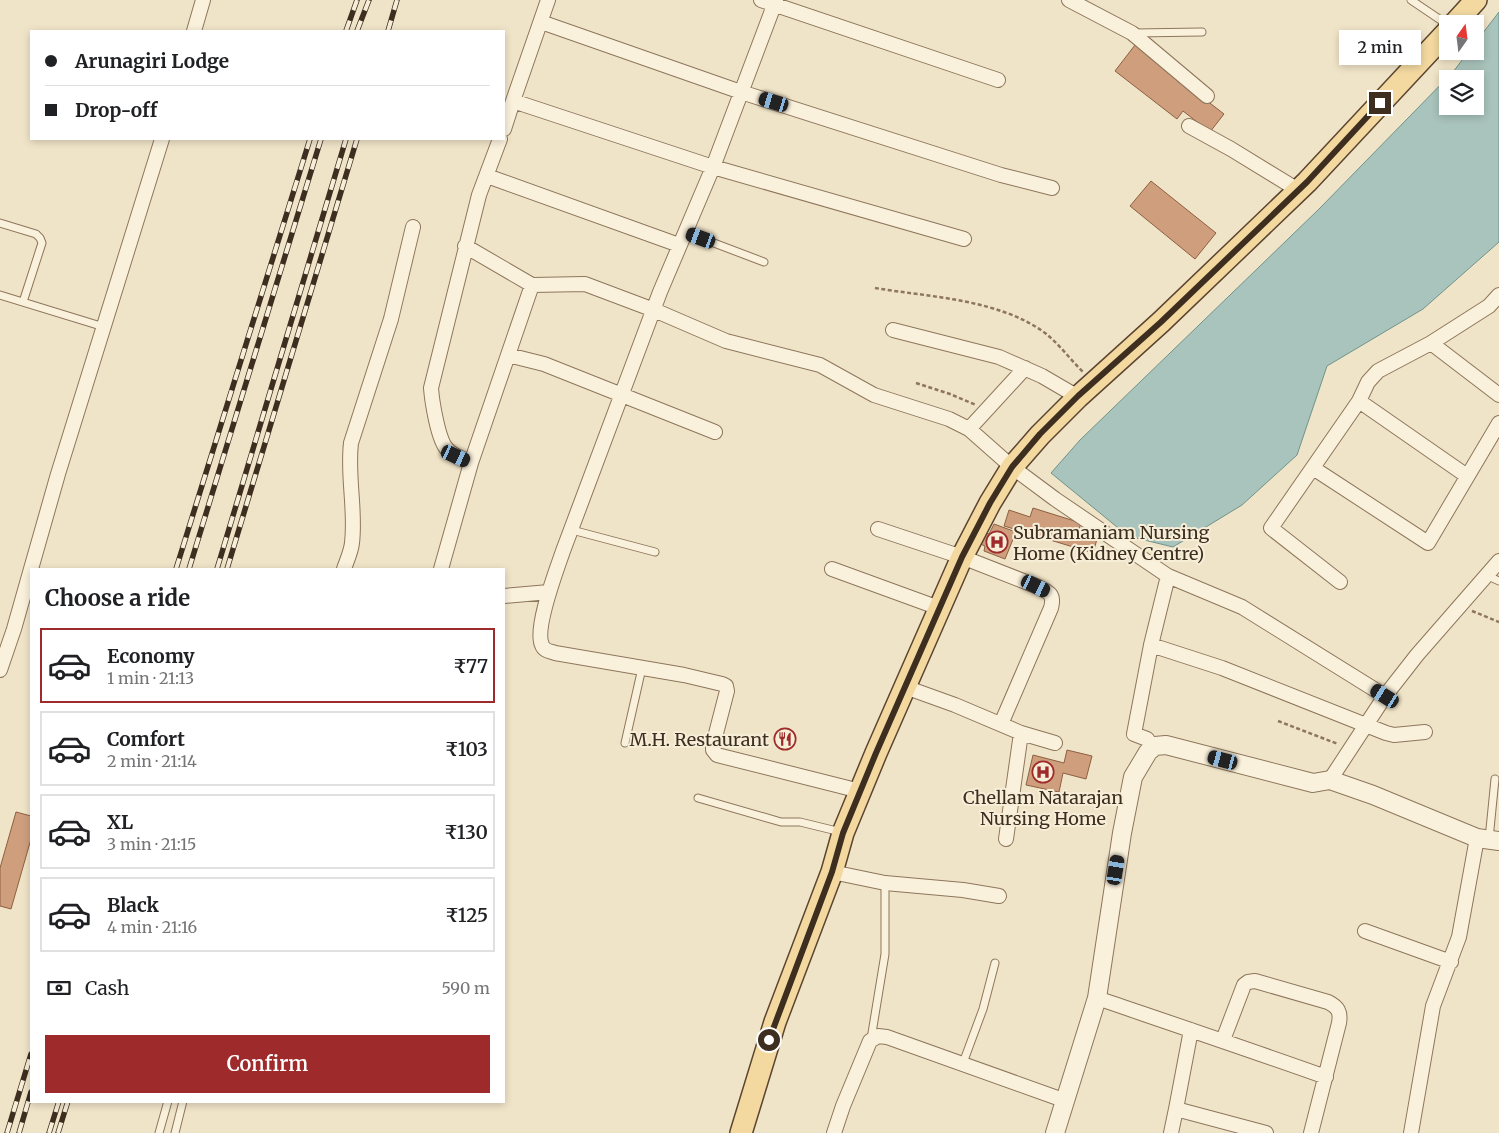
<!DOCTYPE html>
<html lang="en">
<head>
<meta charset="utf-8">
<style>
  :root { --surface:#fff; --page:#f2f2f2; --text:#202124; --muted:#757577; --line:#e0e0e0; --accent:#9e2a2b }
  body { margin:0; font-family:Merriweather,serif; background:var(--page); color:var(--text); height:100vh; display:flex; flex-direction:column; font-size:19px; white-space:nowrap }
  * { box-sizing:border-box; margin:0 }
  p { font-size:16px; color:var(--muted) }
  .icon { flex:none; width:28px; height:28px; fill:none; stroke:currentColor; stroke-width:2; stroke-linecap:round; stroke-linejoin:round }
  .map { position:relative; flex:1; overflow:hidden }
  .side { position:absolute; left:30px; top:568px; width:475px; height:535px; display:flex; flex-direction:column; background:var(--surface); border-radius:0px; box-shadow:0 2px 8px #0003 }
  .side>* { flex:none }
  .guide { position:absolute; left:30px; top:30px; width:475px; height:110px; border-radius:0px; box-shadow:0 2px 8px #0003; display:grid; align-content:center; height:110px; padding:0 15px; background:var(--surface) }
  .needle { width:32px; rotate:14deg }
  .buttons { position:absolute; left:1439px; top:15px; display:grid; gap:10px }
  .buttons a { display:grid; place-items:center; width:45px; height:45px; border-radius:0px; background:var(--surface); box-shadow:0 2px 8px #0003; font-size:25px }
  .end { position:absolute; width:22px; height:22px; margin:-11px; border:6px solid #3d2e20; background:#fff; box-shadow:0 0 0 2px #fff }
  .from { border-radius:50% }
  .bubble { position:absolute; height:35px; border-radius:0px; background:var(--surface); box-shadow:0 2px 8px #0003; font-size:16px; font-weight:600; line-height:35px; text-align:center }
  .car { position:absolute; width:15px; height:30px; margin:-15px -8px; border-radius:6px; box-shadow:0 0 4px 1px #0007; background:linear-gradient(#222 24%,#8ab4d8 0 40%,#222 0 76%,#8ab4d8 0 86%,#222 0) }
  .guide b { display:flex; align-items:center; gap:18px; height:48px; font-size:19px }
  .guide b+b { border-top:1px solid var(--line) }
  .guide i { width:12px; height:12px; background:var(--text) }
  ul { padding:0; list-style:none }
  li { display:flex; align-items:center; gap:15px; height:75px; margin:0 10px 8px; padding:0 5px; border:2px solid var(--line); border-radius:0px }
  li div { flex:1 }
  li b { display:block; font-size:19px }
  li em { font-style:normal; font-weight:600 }
  li.on { border-color:var(--accent) }
  li>.icon { width:45px; height:45px; stroke-width:1.5 }
  h2 { padding:0 15px; font-size:22px; line-height:60px }
  .pay { display:flex; align-items:center; gap:12px; height:55px; padding:0 15px; font-size:19px }
  .pay p { margin-inline-start:auto }
  .button { display:flex; gap:10px; margin-top:auto; padding:10px 15px }
  .button a { flex:1; height:58px; border-radius:0px; background:var(--accent); color:#fff; font-size:20px; font-weight:600; line-height:58px; text-align:center }
  .map>svg:first-child { display:block }
  .water { fill:#a9c4bc; stroke:#6f938a; fill-rule:evenodd }
  .building { fill:#cf9f7d; stroke:#8d5f41 }
  .lines { fill:none; stroke-linecap:round; stroke-linejoin:round }
  .service-casing { stroke:#8d765c; stroke-width:9 }
  .minor-casing { stroke:#8d765c; stroke-width:16 }
  .tertiary-casing { stroke:#8d765c; stroke-width:20 }
  .primary-casing { stroke:#5b4430; stroke-width:24 }
  .path { stroke:#8d765c; stroke-width:2.5; stroke-dasharray:4 2.5; stroke-linecap:butt }
  .service { stroke:#faf1dc; stroke-width:7 }
  .minor { stroke:#faf1dc; stroke-width:14 }
  .tertiary { stroke:#faf1dc; stroke-width:18 }
  .primary { stroke:#f3d9a0; stroke-width:21 }
  .rail-casing { stroke:#3d2e20; stroke-width:5.5 }
  .rail { stroke:#f7eed8; stroke-width:4; stroke-dasharray:11; stroke-linecap:butt }
  .route { stroke:#3d2e20; stroke-width:6 }
  .labels { text-anchor:middle; dominant-baseline:central; stroke-width:4; stroke-linejoin:round; paint-order:stroke }
  .poi-label { font-size:18px; fill:#3d2e20; stroke:#f7eed8; text-anchor:start }
</style>
</head>
<body>
<div class="map">
<svg width="1499" height="1133" viewBox="0 0 1499 1133">
  <rect width="100%" height="100%" fill="#f0e4c8"/>
  <path class="water" d="M1499,12V242L1423,309L1327,366L1297,455L1242,505L1173,547L1128,536L1051,473L1080,440L1319,209L1453,72L1469,51H1475V43ZM1448,79H1475V106H1448Z"/>
  <path class="building" d="M1135,45L1224,114L1210,132L1183,111L1177,119L1115,71Z
    M1151,181L1216,233L1195,259L1130,206Z
    M1033,508L1081,523L1078,533L1097,539L1093,553L1004,526L1009,510L1030,517Z
    M994,524L1016,532L1005,559L984,551L985,546L978,543L982,532L989,534Z
    M1067,750L1092,756L1086,779L1063,773L1059,792L1026,785L1033,755L1064,763Z
    M16,812L31,816V839L11,909L0,906V868Z"/>
  <g class="lines">
    <g class="service-casing">
      <path id="service" d="M1411,0L1448,25
        M1135,33L1202,32
        M0,223L36,234L40,238L42,243L23,302
        M685,232L764,262
        M0,295L104,327
        M572,530L655,552
        M1486,575L1499,581
        M625,743L642,668
        M698,798L781,822H800L841,832
        M1489,839L1495,779
        M871,1039L885,954V883
        M963,1063L983,1009L995,963
        M159,1133L168,1101
        M175,1133L183,1101"/>
    </g>
    <g class="minor-casing">
      <path id="minor" d="M548,0L513,101L713,167L964,239
        M761,0L998,80
        M776,0L713,167L660,292L563,551C557,569 534,628 542,645C544,651 550,651 555,653L684,675L722,684L726,686L727,691L713,745V750L717,755L860,791
        M1069,0L1132,33L1207,96
        M541,22L741,92L1001,175L1052,188
        M194,31L203,0
        M1189,126L1231,149L1298,190
        M504,129L513,101
        M487,176L679,245
        M465,246L532,285L585,284L654,310L726,341L820,365L874,395L949,419L969,429L1012,467L1055,499L1168,576
        M893,330L999,357L1042,376L1078,397
        M1431,343L1499,395
        M508,355L544,364L715,432
        M1359,401L1467,476
        M969,429L1025,368
        M471,463C463,459 453,456 447,449C438,440 432,401 431,388L479,195L500,139
        M1313,468L1428,543L1499,423
        M878,529L962,557L1036,586C1048,592 1055,593 1051,608L1001,724
        M31,569L58,474L162,139
        M344,569C347,560 351,552 352,543C356,510 347,476 351,443L391,319L413,227
        M441,569L471,463L532,285
        M832,569L939,608
        M1340,582L1271,528L1359,401L1368,382L1378,371L1431,343L1489,306L1499,295
        M504,596L549,592
        M1151,645L1134,734L1147,739L1153,748
        M0,670L14,629L31,569
        M905,687L955,705L1021,733
        M1385,696L1242,607L1168,576L1151,645L1222,668L1386,733L1394,735L1425,732
        M1330,780L1385,696L1417,655L1499,561
        M1006,839L1021,733L1055,743
        M832,872L885,883L963,890L999,896
        M1365,931L1451,962
        M1097,998C1173,1024 1250,1050 1326,1077
        M1223,1040L1244,985L1248,982L1255,981L1328,1002C1338,1007 1341,1012 1339,1023L1311,1133
        M1176,1109L1191,1030
        M834,1133L843,1106L870,1041L878,1036L887,1037L1066,1101
        M1171,1133L1176,1109L1266,1133
        M1411,1133L1433,1006L1459,937L1477,838"/>
    </g>
    <g class="tertiary-casing">
      <path id="tertiary" d="M1055,1133L1097,998L1122,833L1133,777L1148,752L1155,746L1166,745L1313,783L1330,780L1373,795L1477,838L1499,841"/>
    </g>
    <g class="primary-casing">
      <path id="primary" d="M1454,24L1476,0
        M741,1133L775,1022L832,872L843,833L876,753L962,557L990,503L1012,467L1040,435L1078,397L1161,322L1307,182L1448,31"/>
    </g>
    <path class="path" d="M875,288C929,297 999,299 1045,333C1059,344 1070,359 1083,372
      M916,383L950,394L976,405
      M1472,611L1499,622
      M1278,721L1338,744"/>
    <use href="#service" class="service"/>
    <use href="#minor" class="minor"/>
    <use href="#tertiary" class="tertiary"/>
    <use href="#primary" class="primary"/>
    <g class="rail-casing">
      <path id="rail" d="M346,31L357,0
        M357,31L369,0
        M388,31L397,0
        M176,569L310,139
        M189,569L321,139
        M217,569L346,139
        M227,569L357,139
        M7,1133L31,1054
        M19,1133L31,1092
        M49,1133L59,1101
        M58,1133L68,1101"/>
    </g>
    <use href="#rail" class="rail"/>
  </g>
  <g class="lines">
    <path class="route" d="M769,1040L832,872L843,833L876,753L962,557L990,503L1012,467L1040,434L1078,396L1161,322L1307,182L1380,103"/>
  </g>
  <defs>
    <g id="hospital-ring" transform="scale(1.125)"><circle r="9.5" fill="#f7eed8" stroke="#9e2a2b" stroke-width="1.5"/><path d="M-5-5h3v3.5h4V-5h3V5h-3V1.5h-4V5h-3Z" fill="#9e2a2b"/></g>
    <g id="restaurant-ring" transform="scale(1.125)"><circle r="9.5" fill="#f7eed8" stroke="#9e2a2b" stroke-width="1.5"/><path d="M-5-6h1v4h1v-4h1v4h1v-4h1v5L-1.5 .5V6h-2V.5L-5-1ZM5-6V6H3V1.5H1.5Q1.5-4 5-6Z" fill="#9e2a2b"/></g>
  </defs>
  <g fill-rule="evenodd">
    <use href="#hospital-ring" x="997" y="542"/>
    <use href="#restaurant-ring" x="785" y="739"/>
    <use href="#hospital-ring" x="1043" y="772"/>
  </g>
  <g class="labels">
    <g class="poi-label">
      <text x="1013" y="532">Subramaniam Nursing<tspan x="1013" dy="21">Home (Kidney Centre)</tspan></text>
      <text x="769" y="739" text-anchor="end">M.H. Restaurant</text>
      <text x="1043" y="797" text-anchor="middle">Chellam Natarajan<tspan x="1043" dy="21">Nursing Home</tspan></text>
    </g>
  </g>
</svg>
<div class="buttons">
<a><svg class="needle" viewBox="-14 -14 28 28"><path d="M0-13l5 13h-10z" fill="#e53935"/><path d="M0 13l5-13h-10z" fill="#757577"/></svg></a>
<a><svg class="icon" aria-label="layers" viewBox="0 0 24 24"><path d="M12 4l9 5-9 5-9-5zM3 14l9 5 9-5"/></svg></a>
</div>
<i class="end from" style="left:769px;top:1040px"></i>
<i class="end" style="left:1380px;top:103px"></i>
<div class="bubble" style="left:1339px;top:30px;width:82px">2 min</div>
<i class="car" style="left:774px;top:102px;rotate:287deg"></i>
<i class="car" style="left:701px;top:238px;rotate:290deg"></i>
<i class="car" style="left:456px;top:456px;rotate:115deg"></i>
<i class="car" style="left:1036px;top:586px;rotate:116deg"></i>
<i class="car" style="left:1385px;top:696px;rotate:302deg"></i>
<i class="car" style="left:1223px;top:760px;rotate:285deg"></i>
<i class="car" style="left:1116px;top:870px;rotate:9deg"></i>
<div class="guide">
<b><i class="from"></i>Arunagiri Lodge</b>
<b><i></i>Drop-off</b>
</div>
<section class="side">
<h2>Choose a ride</h2>
<ul>
<li class="on"><svg class="icon" aria-label="car" viewBox="0 0 24 24"><path d="M5 17H2v-5l4-1 3-4h7l3 4 3 1v5h-3M9 17h6M6 11h13"/><circle cx="7" cy="17" r="2"/><circle cx="17" cy="17" r="2"/></svg><div><b>Economy</b><p>1 min · 21:13</p></div><em>₹77</em></li>
<li><svg class="icon" aria-label="car" viewBox="0 0 24 24"><path d="M5 17H2v-5l4-1 3-4h7l3 4 3 1v5h-3M9 17h6M6 11h13"/><circle cx="7" cy="17" r="2"/><circle cx="17" cy="17" r="2"/></svg><div><b>Comfort</b><p>2 min · 21:14</p></div><em>₹103</em></li>
<li><svg class="icon" aria-label="car" viewBox="0 0 24 24"><path d="M5 17H2v-5l4-1 3-4h7l3 4 3 1v5h-3M9 17h6M6 11h13"/><circle cx="7" cy="17" r="2"/><circle cx="17" cy="17" r="2"/></svg><div><b>XL</b><p>3 min · 21:15</p></div><em>₹130</em></li>
<li><svg class="icon" aria-label="car" viewBox="0 0 24 24"><path d="M5 17H2v-5l4-1 3-4h7l3 4 3 1v5h-3M9 17h6M6 11h13"/><circle cx="7" cy="17" r="2"/><circle cx="17" cy="17" r="2"/></svg><div><b>Black</b><p>4 min · 21:16</p></div><em>₹125</em></li>
</ul>
<div class="pay"><svg class="icon" aria-label="cash" viewBox="0 0 24 24"><path d="M3 7h18v10H3z"/><circle cx="12" cy="12" r="2"/></svg>Cash<p>590 m</p></div>
<div class="button"><a>Confirm</a></div>
</section>
</div>
</body>
</html>
